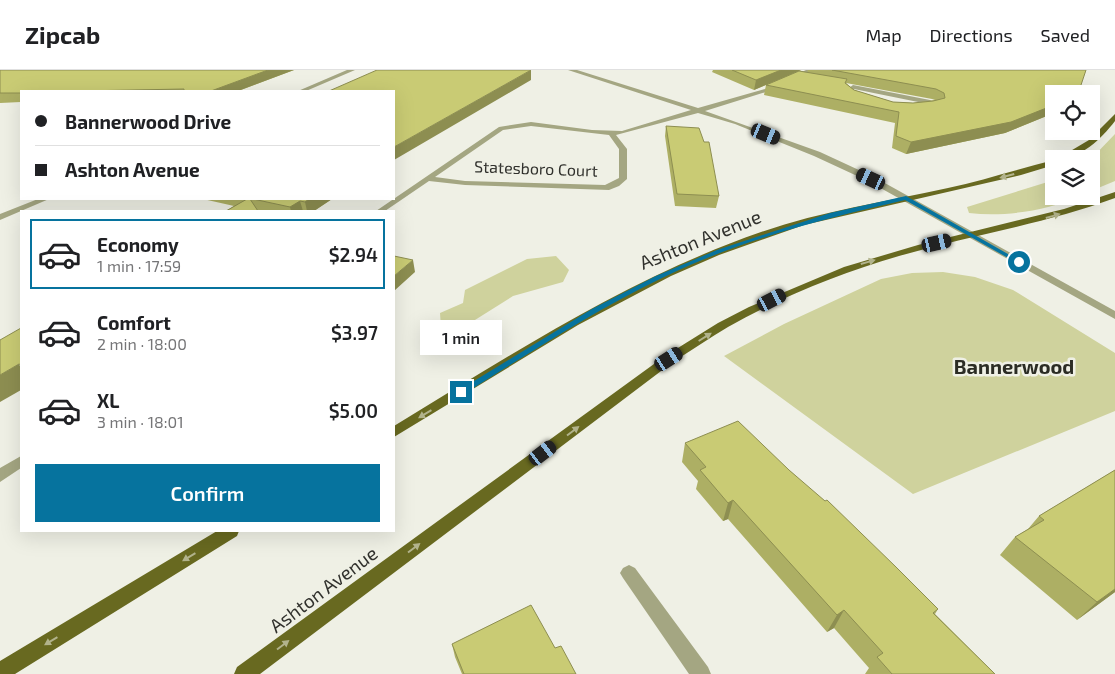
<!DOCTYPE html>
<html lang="en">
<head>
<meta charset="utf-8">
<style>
  :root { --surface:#fff; --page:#f6f6f6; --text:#202124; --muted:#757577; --line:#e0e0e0; --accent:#06739e }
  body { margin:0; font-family:"Exo 2",sans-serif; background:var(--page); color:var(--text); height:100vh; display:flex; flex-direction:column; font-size:19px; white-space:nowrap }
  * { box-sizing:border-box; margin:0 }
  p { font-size:16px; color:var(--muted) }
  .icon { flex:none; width:28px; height:28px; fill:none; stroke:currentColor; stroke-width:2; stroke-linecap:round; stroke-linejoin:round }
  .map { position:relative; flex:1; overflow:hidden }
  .drawer { position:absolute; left:20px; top:140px; width:375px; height:322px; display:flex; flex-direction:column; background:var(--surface); border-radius:0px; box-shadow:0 5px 20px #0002 }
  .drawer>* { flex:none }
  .guide { position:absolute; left:20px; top:20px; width:375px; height:110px; border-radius:0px; box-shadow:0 5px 20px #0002; display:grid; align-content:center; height:110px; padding:0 15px; background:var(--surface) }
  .controls { position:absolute; left:1045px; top:15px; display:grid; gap:10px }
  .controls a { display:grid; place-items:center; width:55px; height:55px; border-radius:0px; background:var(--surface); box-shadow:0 5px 20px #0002; font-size:25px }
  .end { position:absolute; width:22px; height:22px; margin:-11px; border:6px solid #06739e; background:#fff; box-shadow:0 0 0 2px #fff }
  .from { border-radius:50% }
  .bubble { position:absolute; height:35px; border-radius:0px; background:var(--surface); box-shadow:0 5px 20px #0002; font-size:16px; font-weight:600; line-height:35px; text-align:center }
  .car { position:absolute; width:15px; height:30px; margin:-15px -8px; border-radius:6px; box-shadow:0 0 4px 1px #0007; background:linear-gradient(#222 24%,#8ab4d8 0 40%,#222 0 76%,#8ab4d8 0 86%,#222 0) }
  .guide b { display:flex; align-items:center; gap:18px; height:48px; font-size:19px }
  .guide b+b { border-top:1px solid var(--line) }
  .guide i { width:12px; height:12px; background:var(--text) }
  ul { padding:9px 0 0; list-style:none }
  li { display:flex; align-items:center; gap:15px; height:70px; margin:0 10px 8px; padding:0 5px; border:2px solid transparent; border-radius:0px }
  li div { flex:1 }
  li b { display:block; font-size:19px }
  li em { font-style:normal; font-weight:600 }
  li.current { border-color:var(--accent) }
  li>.icon { width:45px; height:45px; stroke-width:1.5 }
  .button { display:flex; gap:10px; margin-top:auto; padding:10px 15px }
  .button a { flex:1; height:58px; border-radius:0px; background:var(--accent); color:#fff; font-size:20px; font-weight:600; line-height:58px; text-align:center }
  header { display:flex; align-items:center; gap:30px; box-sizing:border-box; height:70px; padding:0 25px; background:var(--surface); border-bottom:1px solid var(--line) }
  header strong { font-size:24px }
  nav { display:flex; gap:28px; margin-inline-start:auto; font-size:18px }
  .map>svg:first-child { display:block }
  .green { fill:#cfd29d }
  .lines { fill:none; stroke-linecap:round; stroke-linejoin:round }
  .minor { fill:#a4a682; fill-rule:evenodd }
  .major { fill:#686920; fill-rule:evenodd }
  .wall { fill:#adaf64; fill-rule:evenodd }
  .shaded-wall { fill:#8d8e51 }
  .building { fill:#c9cb74; stroke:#8d8e51 }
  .oneway { fill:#b2b38c }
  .route { fill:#06739e }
  .labels { text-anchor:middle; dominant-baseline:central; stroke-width:5; stroke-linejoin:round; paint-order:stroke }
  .far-street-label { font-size:16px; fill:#31312d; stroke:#eff0e5 }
  .street-label { font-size:19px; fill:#31312d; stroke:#eff0e5 }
  .neighbourhood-label { font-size:20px; font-weight:bold; fill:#2b2c24; stroke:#eff0e5 }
</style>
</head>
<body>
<header>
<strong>Zipcab</strong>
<nav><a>Map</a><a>Directions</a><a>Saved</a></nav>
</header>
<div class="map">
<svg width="1115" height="604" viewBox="0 0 1115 604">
  <rect width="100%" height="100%" fill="#eff0e5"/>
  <path class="green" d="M1115,64V111L1091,121V89Z
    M1054,110V126H1080C1047,141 1005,147 969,143L967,137Z
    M556,186L569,200L563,212L513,226L467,255L441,258L440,243L463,233L465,220L527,189Z
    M943,202L975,207L1013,220L1115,283V341L913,424L724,286L784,254L881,209L912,203Z"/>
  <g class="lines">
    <path class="minor" d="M347,0H355L306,21H298Z
      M568,0H577L698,38L765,19L806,0H813L769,21L705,41L820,82L874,107L1115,241V249L868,111L814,86L735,54L698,43L616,65L627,79V109L619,116L609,120L465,115L429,111L385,141H376L499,57L531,52L592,60L622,61L691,40ZM531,56L609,65L619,79V108L605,115L465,111L435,107L503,60Z
      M853,15L930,30L940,36C913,53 873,39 847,26L844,22ZM854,19L928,34L932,36C903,44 877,35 851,24Z
      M38,129H49L0,150V144Z
      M21,386V398L0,412V398Z
      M629,495L635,498L708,597L711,604H689L623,508L620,503L623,498Z"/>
    <path class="major" d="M1115,44V51C1101,69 1081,89 1057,89L1089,70Z
      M1054,90V95L1021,105L804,155L719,185L671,206L578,255L394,367V356C512,284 629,208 761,162C821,141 885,132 948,118C984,110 1018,99 1054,90Z
      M1115,122V128C1045,154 971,165 899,186C840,203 781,227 728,257C709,268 692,280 673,292L260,604H234L237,597L665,286L718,253L749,237L844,197L918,175L1064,139Z
      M217,461H239L237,466L15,604H0V591Z"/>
  </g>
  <path class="wall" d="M0,0H294L238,21H21V32L0,33Z
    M713,0H801L790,5L807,3L808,0H1086L1054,24V43L1005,63L906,84L892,78L895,53L764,25L766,15L754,20L712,2ZM846,13L932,29L935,30L913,33L893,32L854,20Z
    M666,56L704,72L719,126L716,138L675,136L665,66Z
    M203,129H332L314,141H226L234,136Z
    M685,373L789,400L938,539L935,544L995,604H865L869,598L834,558L827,562L728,449L723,451L696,419L698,411L682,392Z
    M1115,400V522L1077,550L1000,485L1015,467L1028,459L1039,446Z
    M452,574L555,578L576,604H462L455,587Z"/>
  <path class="shaded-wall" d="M268,0H294L238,21H211Z
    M531,0V10L394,90V77Z
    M781,0H801L754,20L756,10Z
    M1054,35V43L1005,63L906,84L911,72Z
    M309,129H332L314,141H307L305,132Z
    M300,131L303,141H291L290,137Z
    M413,190L415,202L394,221V206Z
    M19,294L21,298V320L0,332V305Z
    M733,430L728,449L723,451L728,433Z
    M1115,519V522L1077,550L1097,532Z
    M844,540L834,558L827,562L837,545Z"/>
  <path class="building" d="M0,0H268L211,21H184V19L80,21H21V23H0Z
    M377,0H531L394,77V21H329Z
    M732,0H781L756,10Z
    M832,0H1086L1078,24H1054V35L1011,52L911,72L896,66L899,42L766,15L799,1L847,9L845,13L854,20L893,32L913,33L933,31L945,28L944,23L936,19Z
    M666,56L699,58L704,72H709L719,126L677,124Z
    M247,129H250L258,141H226Z
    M253,129H309L305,132L300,131L290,137Z
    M394,186L413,190L394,206Z
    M21,258V295L19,294L0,305V270Z
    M738,351L789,400L825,431L827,430L896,497L938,539L933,543L995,604H892L877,587L883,583L844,540L837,545L733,430L728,433L700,400L706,397L685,373Z
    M1115,400V519L1097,532L1015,467L1044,450L1039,446Z
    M531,535L555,578L561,576L576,604H464L452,574Z"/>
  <defs><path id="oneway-solid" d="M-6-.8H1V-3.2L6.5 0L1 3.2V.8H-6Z" transform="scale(1.25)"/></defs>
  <g class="oneway">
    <use href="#oneway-solid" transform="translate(1007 106) rotate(165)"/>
    <use href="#oneway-solid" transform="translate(1053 146) rotate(-16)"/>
    <use href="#oneway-solid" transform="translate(868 192) rotate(-16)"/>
    <use href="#oneway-solid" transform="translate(705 267) rotate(-32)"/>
    <use href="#oneway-solid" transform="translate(425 344) rotate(149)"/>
    <use href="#oneway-solid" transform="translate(573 361) rotate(-37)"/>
    <use href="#oneway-solid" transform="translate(414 478) rotate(-37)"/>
    <use href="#oneway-solid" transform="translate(189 487) rotate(149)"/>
    <use href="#oneway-solid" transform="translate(51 571) rotate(149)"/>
    <use href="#oneway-solid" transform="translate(283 575) rotate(-37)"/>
  </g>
  <path class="route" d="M906,126L1022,192L1017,193L905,130C822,149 737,171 660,209C592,242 528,284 464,324L456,322L592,239L656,206L717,180L830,143Z"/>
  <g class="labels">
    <g class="far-street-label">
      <text transform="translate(536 98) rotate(2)">Statesboro Court</text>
    </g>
    <g class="street-label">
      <text transform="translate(700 169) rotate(-22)">Ashton Avenue</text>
      <text transform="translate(323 519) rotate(-37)">Ashton Avenue</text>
    </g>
    <g class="neighbourhood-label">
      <text x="1014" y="296">Bannerwood</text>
    </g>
  </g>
</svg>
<div class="controls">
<a><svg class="icon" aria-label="locate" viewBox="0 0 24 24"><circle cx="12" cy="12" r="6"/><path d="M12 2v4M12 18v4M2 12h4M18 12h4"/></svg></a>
<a><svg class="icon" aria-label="layers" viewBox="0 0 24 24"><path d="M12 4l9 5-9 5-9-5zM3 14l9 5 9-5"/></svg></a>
</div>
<i class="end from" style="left:1019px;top:192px"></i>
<i class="end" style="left:461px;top:322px"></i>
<div class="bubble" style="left:420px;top:250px;width:82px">1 min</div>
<i class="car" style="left:766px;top:64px;rotate:112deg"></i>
<i class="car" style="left:871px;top:109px;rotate:295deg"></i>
<i class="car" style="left:937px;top:173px;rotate:77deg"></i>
<i class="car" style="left:772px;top:230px;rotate:63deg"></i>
<i class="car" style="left:669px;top:289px;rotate:58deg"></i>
<i class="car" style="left:543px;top:383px;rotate:53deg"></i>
<div class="guide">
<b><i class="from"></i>Bannerwood Drive</b>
<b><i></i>Ashton Avenue</b>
</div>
<section class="drawer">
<ul>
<li class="current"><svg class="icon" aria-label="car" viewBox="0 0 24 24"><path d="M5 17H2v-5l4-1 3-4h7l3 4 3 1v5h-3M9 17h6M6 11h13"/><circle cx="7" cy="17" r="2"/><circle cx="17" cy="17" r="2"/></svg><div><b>Economy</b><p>1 min · 17:59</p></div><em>$2.94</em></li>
<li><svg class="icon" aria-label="car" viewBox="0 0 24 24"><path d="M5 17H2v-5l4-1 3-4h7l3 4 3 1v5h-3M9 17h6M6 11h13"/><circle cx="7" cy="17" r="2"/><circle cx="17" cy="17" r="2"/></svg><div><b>Comfort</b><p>2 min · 18:00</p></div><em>$3.97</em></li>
<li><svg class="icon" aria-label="car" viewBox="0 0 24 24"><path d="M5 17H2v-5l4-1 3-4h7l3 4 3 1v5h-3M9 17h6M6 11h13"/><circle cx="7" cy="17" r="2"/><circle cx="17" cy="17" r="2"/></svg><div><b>XL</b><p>3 min · 18:01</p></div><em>$5.00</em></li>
</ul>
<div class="button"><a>Confirm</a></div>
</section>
</div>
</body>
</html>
